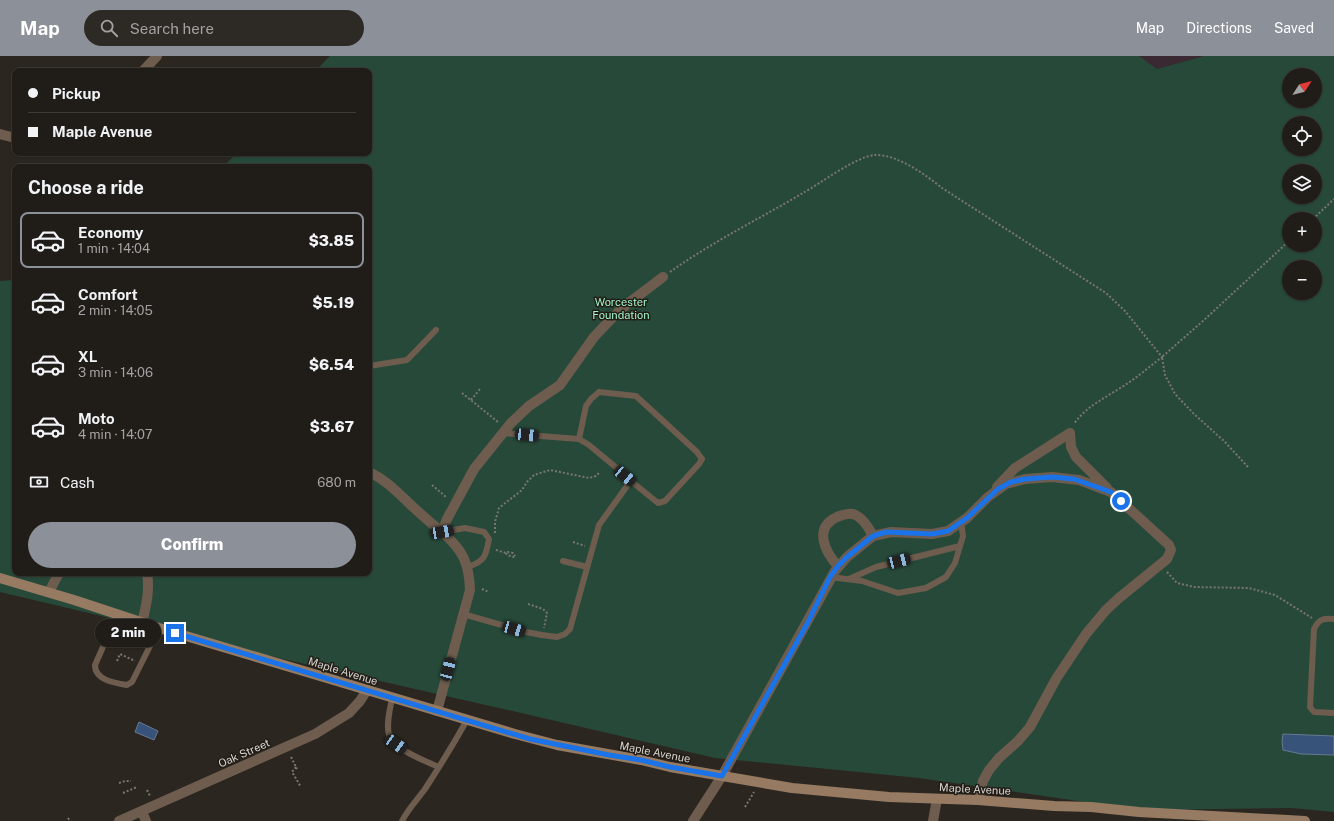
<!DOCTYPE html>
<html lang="en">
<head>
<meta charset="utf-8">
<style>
  :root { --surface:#201d18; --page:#2d2a25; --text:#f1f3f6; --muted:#a2a2a2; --line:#3d3b37; --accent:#8c9099 }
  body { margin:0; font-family:"Public Sans",sans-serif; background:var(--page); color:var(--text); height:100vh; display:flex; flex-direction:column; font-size:15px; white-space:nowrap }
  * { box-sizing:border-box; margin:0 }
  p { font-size:13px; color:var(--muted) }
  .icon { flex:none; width:22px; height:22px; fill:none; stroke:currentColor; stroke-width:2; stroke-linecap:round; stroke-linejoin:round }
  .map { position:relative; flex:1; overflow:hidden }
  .sheet { position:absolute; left:12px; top:108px; width:360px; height:412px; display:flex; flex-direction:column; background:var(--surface); border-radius:8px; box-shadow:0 1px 3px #0004,0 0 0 1px var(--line) }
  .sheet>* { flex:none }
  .hud { position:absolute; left:12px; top:12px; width:360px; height:88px; border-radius:8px; box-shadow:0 1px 3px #0004,0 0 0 1px var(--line); display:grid; align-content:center; height:88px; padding:0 16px; background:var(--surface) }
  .needle { width:26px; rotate:54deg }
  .buttons { position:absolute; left:1282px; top:12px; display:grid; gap:8px }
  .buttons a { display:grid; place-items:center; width:40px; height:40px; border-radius:50%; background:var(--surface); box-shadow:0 1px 3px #0004,0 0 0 1px var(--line); font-size:20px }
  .end { position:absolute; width:18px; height:18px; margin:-9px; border:5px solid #1a73e8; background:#fff; box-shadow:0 0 0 2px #fff }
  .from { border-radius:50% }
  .bubble { position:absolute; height:28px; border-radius:14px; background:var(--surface); box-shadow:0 1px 3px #0004,0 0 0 1px var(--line); font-size:13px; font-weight:800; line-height:28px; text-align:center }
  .car { position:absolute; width:12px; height:24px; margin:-12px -6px; border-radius:5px; box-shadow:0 0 3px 1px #0007; background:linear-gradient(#222 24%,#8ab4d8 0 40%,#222 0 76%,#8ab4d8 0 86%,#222 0) }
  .hud b { display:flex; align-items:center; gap:14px; height:38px; font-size:15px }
  .hud b+b { border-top:1px solid var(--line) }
  .hud i { width:10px; height:10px; background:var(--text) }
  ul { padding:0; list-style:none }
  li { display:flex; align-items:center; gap:12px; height:56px; margin:0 8px 6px; padding:0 8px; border:2px solid transparent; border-radius:8px }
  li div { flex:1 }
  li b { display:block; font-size:15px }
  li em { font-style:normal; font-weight:800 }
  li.on { border-color:var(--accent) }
  li>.icon { width:36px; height:36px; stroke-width:1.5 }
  h2 { padding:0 16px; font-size:18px; line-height:48px }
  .pay { display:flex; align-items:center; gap:10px; height:44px; padding:0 16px; font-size:15px }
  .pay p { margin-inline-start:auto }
  .button { display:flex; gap:8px; margin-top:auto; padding:8px 16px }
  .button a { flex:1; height:46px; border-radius:24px; background:var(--accent); color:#fff; font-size:16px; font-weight:800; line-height:46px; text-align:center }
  header { display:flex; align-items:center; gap:24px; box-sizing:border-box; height:56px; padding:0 20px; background:var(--accent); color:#fff }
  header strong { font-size:19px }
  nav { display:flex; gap:22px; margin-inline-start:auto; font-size:14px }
  .search { width:280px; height:36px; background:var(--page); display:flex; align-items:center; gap:10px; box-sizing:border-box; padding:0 14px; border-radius:22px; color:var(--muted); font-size:15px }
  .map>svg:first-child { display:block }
  .education { fill:#3a2932 }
  .green { fill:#274939; fill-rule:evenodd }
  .water { fill:#375379; stroke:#677993 }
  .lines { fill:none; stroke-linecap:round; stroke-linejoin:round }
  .path { stroke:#7a7671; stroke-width:2; stroke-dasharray:2 2; stroke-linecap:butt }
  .service { stroke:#6e5d4e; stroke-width:6 }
  .minor { stroke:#6e5d4e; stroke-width:10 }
  .tertiary { stroke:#6e5d4e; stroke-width:10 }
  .secondary { stroke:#967b62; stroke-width:10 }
  .route { stroke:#1a73e8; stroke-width:5 }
  .labels { text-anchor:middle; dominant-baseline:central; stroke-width:3; stroke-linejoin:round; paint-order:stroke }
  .park-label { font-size:11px; fill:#a0f5ca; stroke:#221d16 }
  .street-label { font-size:11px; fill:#d7d3cf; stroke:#221d16 }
</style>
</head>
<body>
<header>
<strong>Map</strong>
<div class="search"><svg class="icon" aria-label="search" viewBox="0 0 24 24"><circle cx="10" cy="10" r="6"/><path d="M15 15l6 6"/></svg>Search here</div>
<nav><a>Map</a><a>Directions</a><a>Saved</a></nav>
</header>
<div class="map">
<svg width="1334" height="765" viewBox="0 0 1334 765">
  <rect width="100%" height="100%" fill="#2b2720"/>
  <path class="education" d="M1139,0H1204L1157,13Z"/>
  <path class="green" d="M330,0H1139L1157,13L1204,0H1334V756L1292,752L1140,754L919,722L715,702L517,656L283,603L0,536V225L15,224V517H369V111H223L237,97H369V15H315ZM1289,19H1315V45H1289ZM1289,67H1315V93H1289ZM1289,115H1315V141H1289ZM1289,163H1315V189H1289ZM1289,211H1315V237H1289Z"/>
  <path class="water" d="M139,666L158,675L154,684L135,676Z
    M1283,678L1334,680V699L1301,698L1283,694L1282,685Z"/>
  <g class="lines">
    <path class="path" d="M1313,163L1334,143
      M670,216C712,186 759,163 803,137C821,127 857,100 875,99C897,98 926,119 942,132L1106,237L1125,255L1162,301C1150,310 1138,321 1125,329C1107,341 1086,350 1074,368
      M462,337L498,366
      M471,344L480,333
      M1248,411L1224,385L1194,358L1175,338L1165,319L1162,301L1203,265L1289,185
      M432,429L446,441
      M495,477V466L499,452L522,434L527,426L534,419L550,414L589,422L596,420L599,417
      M573,486L585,490
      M496,494L506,497L508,496L513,497L515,500
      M506,497L507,499L513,501L515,500
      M1167,516L1177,527L1194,531L1249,532L1275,539L1312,562
      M482,533L489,536
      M528,548L543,553L547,557L544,572
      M117,605L120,598L135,605
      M291,701L297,713
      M296,711L292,716L301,731
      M119,727L125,725H131
      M147,734L150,740
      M123,737L137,731
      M745,751L754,736
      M68,762L70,765"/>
    <path class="service" d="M369,310L407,304L436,274
      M579,383L586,350L591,343L599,336L636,340L697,396L702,403L699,408L665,445L658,447L626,421
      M442,476L465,472L484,476L489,483C486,500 485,505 468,511
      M563,505L587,511
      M830,521L862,525L898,537L926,532L946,521L955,507L963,480L961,466
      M849,523L876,511L960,490
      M463,558L526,576L542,579L557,581L565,578L570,573L599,469L627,430V424L624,418L589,389L579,383L503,377
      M117,559L95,609C95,624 114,627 127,629L132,626L159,572
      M1334,563C1323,562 1319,563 1314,573L1310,651L1314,656L1334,657
      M392,642C390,654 386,667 389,679C393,693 426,705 438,711
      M402,765C408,753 417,744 425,733C440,710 454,687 467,664"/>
    <path class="minor" d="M143,15L157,0
      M0,78L15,82
      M1070,377L1071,391L1076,401L1107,432
      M369,416C387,424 399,438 413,451C423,460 432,468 442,476
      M997,431L1015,412L1070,377
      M873,480L891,476L932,478L948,475L967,462L988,441L1006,428L1025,423L1052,421L1079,424L1111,436L1169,489L1171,494L1167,503L1119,542L1106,554L1086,578L1056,623L1030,671L1018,685L999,702L989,714L983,725L978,744
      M49,536L59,517
      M142,567C146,550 150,535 147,517
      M437,655L470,534C469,507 463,494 442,476L447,463L474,413L511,367L529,350L560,329L594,281L611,263L626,249L663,221
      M142,756L146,765
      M693,765L722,720L835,515L847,501L873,480C869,472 863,461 853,458C848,457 842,459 837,461C813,472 825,496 838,510
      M933,765L937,743"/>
    <path class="tertiary" d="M119,765L315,678L349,657L360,645L367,634"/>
    <path class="secondary" d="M0,522L74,544L159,572L515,678L557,689L641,704L670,711L792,732L889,741L978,744L1054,750L1091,751L1139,756L1305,765"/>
  </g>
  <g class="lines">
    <path class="route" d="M175,577L530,683L609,699L641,704L670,711L722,720L807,568L830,521L838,510L847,501L868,484L873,480L886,476L932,478L948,475L967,462L998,433L1011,426L1025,423L1052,421L1074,423L1111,436L1121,445"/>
  </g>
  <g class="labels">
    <g class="park-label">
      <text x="621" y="246">Worcester<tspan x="621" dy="13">Foundation</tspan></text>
    </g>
    <g class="street-label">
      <text transform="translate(343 615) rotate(17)">Maple Avenue</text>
      <text transform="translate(655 696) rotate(11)">Maple Avenue</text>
      <text transform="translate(244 697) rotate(-24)">Oak Street</text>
      <text transform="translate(975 733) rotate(3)">Maple Avenue</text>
    </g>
  </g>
</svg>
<div class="buttons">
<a><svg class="needle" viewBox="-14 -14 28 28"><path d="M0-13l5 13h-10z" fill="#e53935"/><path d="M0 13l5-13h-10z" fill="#a2a2a2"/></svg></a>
<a><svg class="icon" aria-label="locate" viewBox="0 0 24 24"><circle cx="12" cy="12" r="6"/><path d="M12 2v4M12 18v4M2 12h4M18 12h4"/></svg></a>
<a><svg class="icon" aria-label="layers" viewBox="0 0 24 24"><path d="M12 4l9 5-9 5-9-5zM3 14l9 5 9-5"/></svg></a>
<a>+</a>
<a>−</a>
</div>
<i class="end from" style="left:1121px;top:445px"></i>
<i class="end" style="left:175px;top:577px"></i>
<div class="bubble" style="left:95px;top:563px;width:66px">2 min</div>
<i class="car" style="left:527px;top:379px;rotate:95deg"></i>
<i class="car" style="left:625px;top:420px;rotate:129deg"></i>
<i class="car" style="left:442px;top:476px;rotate:80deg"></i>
<i class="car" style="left:899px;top:505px;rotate:76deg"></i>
<i class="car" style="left:514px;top:573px;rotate:106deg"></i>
<i class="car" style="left:448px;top:613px;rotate:15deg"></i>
<i class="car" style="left:396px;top:688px;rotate:124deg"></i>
<div class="hud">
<b><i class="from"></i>Pickup</b>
<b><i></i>Maple Avenue</b>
</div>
<section class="sheet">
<h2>Choose a ride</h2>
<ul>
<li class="on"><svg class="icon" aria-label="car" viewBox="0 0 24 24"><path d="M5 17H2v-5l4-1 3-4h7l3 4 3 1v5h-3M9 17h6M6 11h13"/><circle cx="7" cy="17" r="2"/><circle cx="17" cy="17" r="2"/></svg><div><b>Economy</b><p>1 min · 14:04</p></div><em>$3.85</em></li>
<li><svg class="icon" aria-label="car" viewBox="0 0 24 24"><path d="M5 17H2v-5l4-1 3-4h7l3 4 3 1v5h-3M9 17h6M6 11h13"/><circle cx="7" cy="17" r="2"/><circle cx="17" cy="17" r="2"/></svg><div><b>Comfort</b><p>2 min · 14:05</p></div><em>$5.19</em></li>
<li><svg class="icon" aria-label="car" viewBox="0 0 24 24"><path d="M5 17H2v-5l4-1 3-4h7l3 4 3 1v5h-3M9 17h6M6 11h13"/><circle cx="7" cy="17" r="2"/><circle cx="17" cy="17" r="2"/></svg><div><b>XL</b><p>3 min · 14:06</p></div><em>$6.54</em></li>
<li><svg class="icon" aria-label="car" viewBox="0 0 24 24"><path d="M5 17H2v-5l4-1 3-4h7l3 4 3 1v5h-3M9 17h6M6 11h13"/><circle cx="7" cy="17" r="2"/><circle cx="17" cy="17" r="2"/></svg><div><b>Moto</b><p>4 min · 14:07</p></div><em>$3.67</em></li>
</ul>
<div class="pay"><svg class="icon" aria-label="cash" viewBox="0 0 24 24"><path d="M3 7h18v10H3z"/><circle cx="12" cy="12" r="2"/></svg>Cash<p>680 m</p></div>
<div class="button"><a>Confirm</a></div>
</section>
</div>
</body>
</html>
